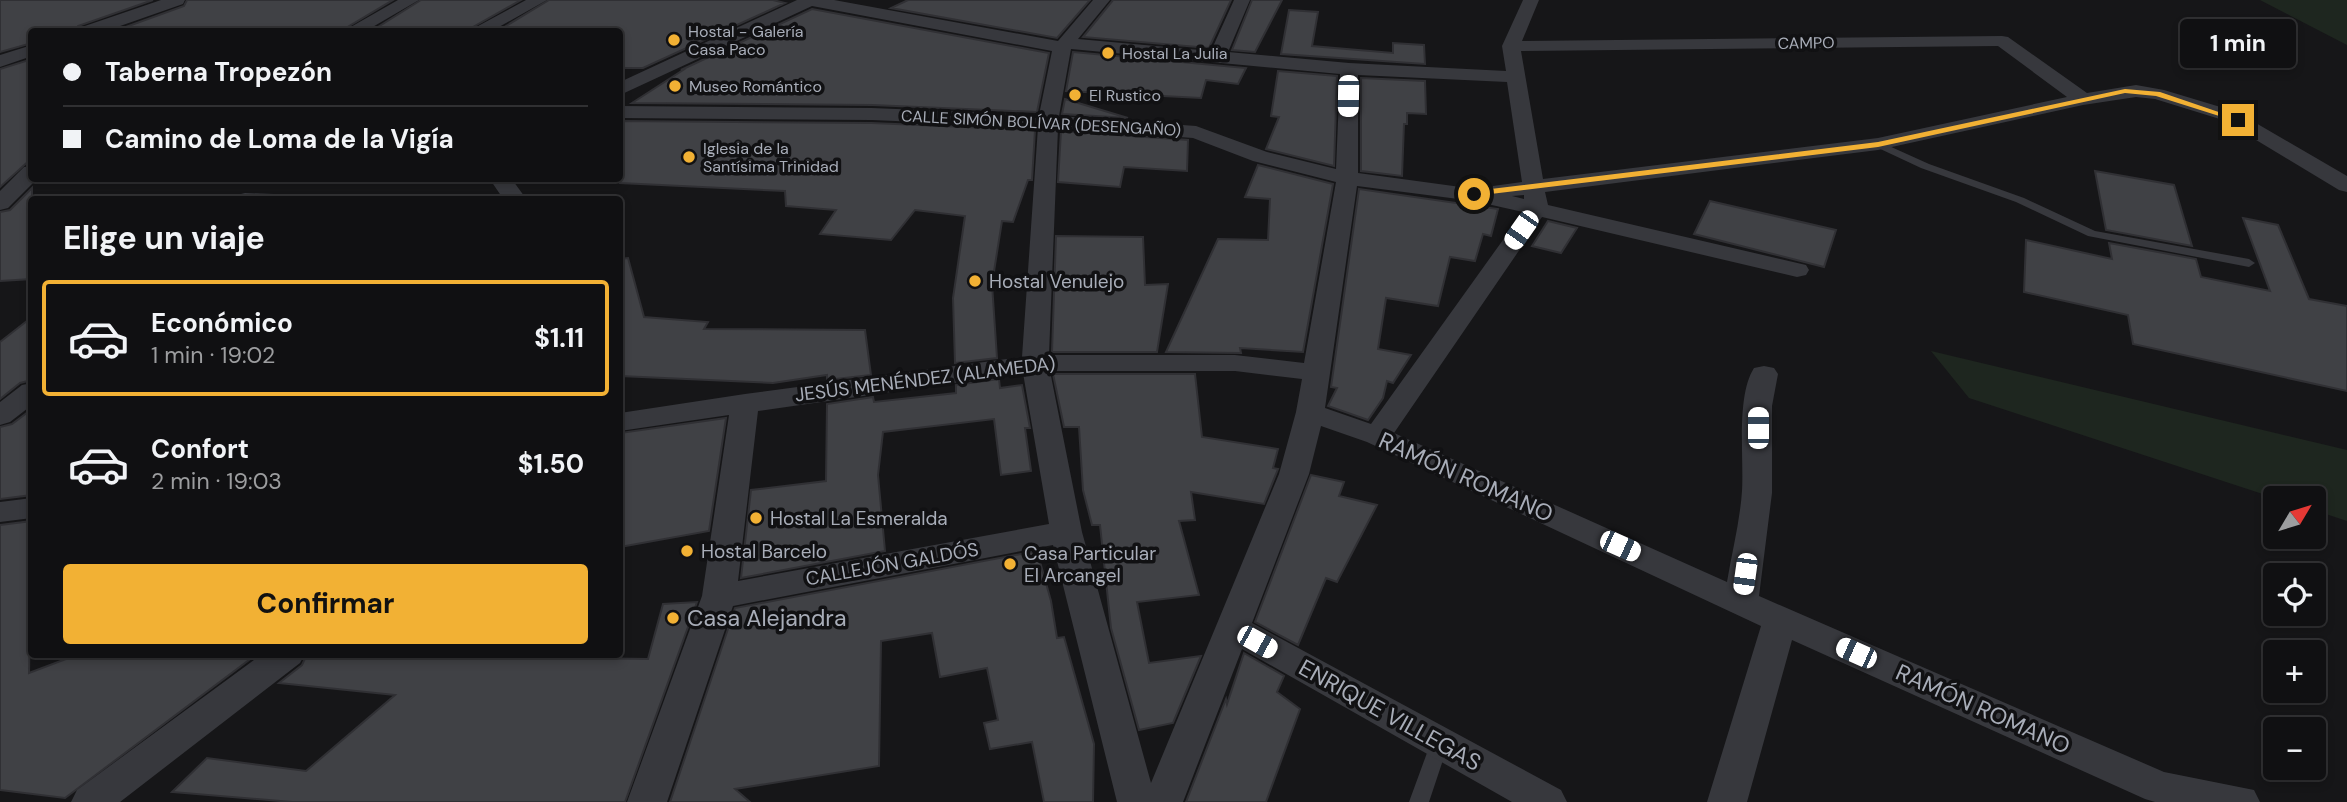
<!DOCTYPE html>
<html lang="es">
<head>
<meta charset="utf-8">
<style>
  :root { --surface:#101012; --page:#19191b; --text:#f1f3f6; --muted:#9c9d9f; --line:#303032; --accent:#f2b134 }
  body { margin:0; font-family:"DM Sans",sans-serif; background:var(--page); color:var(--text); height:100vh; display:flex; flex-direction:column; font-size:26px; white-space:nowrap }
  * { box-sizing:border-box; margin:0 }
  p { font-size:23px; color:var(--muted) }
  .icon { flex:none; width:38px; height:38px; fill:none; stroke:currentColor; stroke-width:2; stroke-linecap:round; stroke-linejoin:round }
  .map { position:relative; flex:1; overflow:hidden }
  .side { position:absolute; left:28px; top:196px; width:595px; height:462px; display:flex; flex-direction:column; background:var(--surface); border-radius:7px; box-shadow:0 4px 10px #0003,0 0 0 2px var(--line) }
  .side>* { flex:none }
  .hud { position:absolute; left:28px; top:28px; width:595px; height:154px; border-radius:7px; box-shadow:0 4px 10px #0003,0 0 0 2px var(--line); display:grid; align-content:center; height:154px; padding:0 35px; background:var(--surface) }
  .needle { width:46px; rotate:52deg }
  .fabs { position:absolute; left:2263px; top:486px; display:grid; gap:14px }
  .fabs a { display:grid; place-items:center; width:63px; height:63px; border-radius:7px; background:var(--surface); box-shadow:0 4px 10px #0003,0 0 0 2px var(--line); font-size:35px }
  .end { position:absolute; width:32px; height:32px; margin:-16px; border:9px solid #f2b134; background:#111; box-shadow:0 0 0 4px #111 }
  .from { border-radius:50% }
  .bubble { position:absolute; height:49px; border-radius:7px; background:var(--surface); box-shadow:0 4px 10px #0003,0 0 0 2px var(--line); font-size:23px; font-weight:700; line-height:49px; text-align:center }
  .car { position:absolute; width:21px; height:42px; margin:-21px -10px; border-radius:9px; box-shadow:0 0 5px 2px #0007; background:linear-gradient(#fff 24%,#345 0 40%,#fff 0 76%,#345 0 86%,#fff 0) }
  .hud b { display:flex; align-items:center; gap:24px; height:66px; font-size:26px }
  .hud b+b { border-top:2px solid var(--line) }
  .hud i { width:18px; height:18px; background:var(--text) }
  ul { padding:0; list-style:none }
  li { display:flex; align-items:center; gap:21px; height:116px; margin:0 14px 10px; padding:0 21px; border:4px solid transparent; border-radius:7px }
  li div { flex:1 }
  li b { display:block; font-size:26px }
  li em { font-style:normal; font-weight:700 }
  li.selected { border-color:var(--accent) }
  li>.icon { width:63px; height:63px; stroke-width:1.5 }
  h2 { padding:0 35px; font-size:32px; line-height:84px }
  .action { display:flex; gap:14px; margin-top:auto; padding:14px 35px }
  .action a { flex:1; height:80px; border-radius:7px; background:var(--accent); color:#111; font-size:28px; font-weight:700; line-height:80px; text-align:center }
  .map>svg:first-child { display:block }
  .green { fill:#1e261f }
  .building { fill:#404145; stroke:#303034; stroke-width:2 }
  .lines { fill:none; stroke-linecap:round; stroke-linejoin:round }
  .lane { fill:#37383d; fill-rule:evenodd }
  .street { fill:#37383d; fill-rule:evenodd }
  .route { fill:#f2b134 }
  .poi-dot { fill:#f2b134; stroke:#111113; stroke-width:2.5 }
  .labels { text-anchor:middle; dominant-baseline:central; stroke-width:7; stroke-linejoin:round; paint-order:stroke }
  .far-poi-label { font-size:16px; fill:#a8adb8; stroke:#111113; text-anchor:start }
  .far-street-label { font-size:16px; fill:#a8adb8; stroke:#111113 }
  .poi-label { font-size:19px; fill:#a8adb8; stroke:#111113; text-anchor:start }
  .street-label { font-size:19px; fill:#a8adb8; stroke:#111113 }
  .near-street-label { font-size:23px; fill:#a8adb8; stroke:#111113 }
  .near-poi-label { font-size:23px; fill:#a8adb8; stroke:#111113; text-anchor:start }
</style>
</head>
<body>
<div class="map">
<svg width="2347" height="802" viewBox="0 0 2347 802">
  <rect width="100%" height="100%" fill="#161618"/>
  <path class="green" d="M2260,0H2347V45Z
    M1931,351L2347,450V521L2314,510V499H2278L1969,398Z"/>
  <path class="building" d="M0,0H153L78,26L75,32H32V43L0,52Z
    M187,0H393L339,32H112L184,6Z
    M421,0H521L464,32H370Z
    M549,0H773L785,3L643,68H620V32H496Z
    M908,0H1090L1057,38L891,8Z
    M1113,0H1231L1209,48L1083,37Z
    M1252,0H1282L1255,52L1232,50Z
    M812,9L1049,53L1037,112L872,105L632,103L683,70H681Z
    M1289,10L1318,12L1312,46L1393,53V43L1424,45L1425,64L1281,54Z
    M1073,52L1246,68L1238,84L1206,80L1201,98L1066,91Z
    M32,59V158L0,187V69Z
    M1278,71L1337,76L1334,166L1266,149L1279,117L1271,116Z
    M1361,78L1425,81L1426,114L1407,113V124H1404L1402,176L1361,171Z
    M1065,99L1128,118L1062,114Z
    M620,121L872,123L1035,130L1032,180H1028L1013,222L1002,221L992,284L997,358L955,363L953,298L965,216L915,210L891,240L820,234L836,210L786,206L785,191L620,183Z
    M1061,131L1188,140L1187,171L1124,167L1120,187L1058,182Z
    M1258,165L1333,184L1303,352L1240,348L1241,353L1166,352L1218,239L1268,240L1270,199L1245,197Z
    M2095,171L2174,185L2192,246L2106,230Z
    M32,188V279L0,281V212L10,210Z
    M1359,189L1498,209L1491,236L1483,234L1475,261L1450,257L1438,306L1386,298L1378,349L1411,355L1393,383L1387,381L1383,398L1368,420L1328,406L1337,388L1331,387Z
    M1710,201L1836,230L1824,267L1694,234Z
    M2243,218L2278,225L2309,299L2347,306V391L2133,344L2128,315L2024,292L2026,240L2112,259L2109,243L2196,259L2201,277L2270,291Z
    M1548,221L1577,228L1561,253L1532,246Z
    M1056,236L1143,237L1145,285L1168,284L1157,352H1052Z
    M628,258L644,317L708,322L704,329L865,330L871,375L827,380V375L773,383L620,376V259Z
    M32,317V380L20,383L0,399V342Z
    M1053,374H1195L1202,437L1278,449L1273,468L1278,469L1264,504L1191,492L1195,520L1179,521L1199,595L1137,602L1149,663L1201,656L1173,723L1139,730L1111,628L1100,525H1092L1083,490L1079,427H1064Z
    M999,379L1000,388L1022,385L1030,428H1025L1031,471L1001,475L994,419L883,432L878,475L885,551L741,578L751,490L826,481L827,404L873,397L874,402L956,393V385Z
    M32,409V495L0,499V427L12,424Z
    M726,418L709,531L620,547L622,515L620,516V433Z
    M1311,475L1344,482L1339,496L1377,505L1337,582L1326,578L1298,645L1255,622Z
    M32,521L29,673L79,654H257L65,798L0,790V525Z
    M1037,551L1051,601L1057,638L1064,637L1094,744L1093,802H1044L1032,742L990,749L984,723L998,720L987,668L940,677L932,633L881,641L879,766L735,789L750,802H670L735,608Z
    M697,602L625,802H292L172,792L207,758L306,771L395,695L279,683L302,665L307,654H505L503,657L648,659L663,604Z
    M1244,653L1284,676L1277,692L1300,709L1266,802H1186L1226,699L1227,704Z"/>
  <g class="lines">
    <path class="lane" d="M1878,141L1929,164L2024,198L2095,231L2249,259L2255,263L2249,267L2088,236L2016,202L1921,168L1874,146L1873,144Z
      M1440,734L1447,737L1449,742L1429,802H1409L1431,742L1433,737Z"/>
    <path class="street" d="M161,0H185L183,4L103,32H77L79,28Z
      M398,0H419L364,32H342Z
      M526,0H547L490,32H467Z
      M797,0H834L1058,41L1093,0H1110L1078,39L1211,51L1234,0H1250L1228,52L1349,63L1506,71L1502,46L1523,0H1539L1522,41L2002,36L2008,37L2087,93L2136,85L2164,90L2237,112L2347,176V192L2339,190L2223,120L2155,99L2136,97L2083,105L1878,150L1545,192L1548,205L1806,265L1809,270L1806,275L1797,277L1542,217L1394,433L1727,582C1732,552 1740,521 1742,491C1744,458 1736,396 1754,368L1764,366L1774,368L1778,374L1772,406V493L1759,596L2164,772L2254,790L2260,802H2155L2145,799L1792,640L1747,802H1707L1761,626L1367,442L1321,426L1309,474L1252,623L1561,790L1567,802H1512L1242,649L1183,802H1117L1053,545L733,606L667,802H627L702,596L729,415L620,431V413L745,394L1022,357L1038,127L872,120L620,118V106L872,108L1039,115L1052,51L812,6L620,95V82ZM1998,46L2067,97L1878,138L1543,179L1521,51ZM1071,49L1340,74L1336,169L1267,152L1196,126L1059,116ZM1358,75L1507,82L1522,182L1493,186L1490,191L1358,173ZM1058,128L1193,138L1253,161L1336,182L1304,363L1235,355H1049ZM1357,186L1474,201L1523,212L1371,424L1325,408ZM1524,195V199L1512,196ZM1050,371H1235L1302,379L1296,412L1279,474L1151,783L1082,532ZM1023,373L1049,524L738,581L758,411Z
      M32,45V56L0,67V55Z
      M32,166V178H38L8,208L0,210V191L24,167Z
      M489,178H511L527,200H504Z
      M245,193L301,195L304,200H234L237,195Z
      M32,383V405L10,422L0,425V402L22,385Z
      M32,498V518L0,522V502Z
      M262,654H305L300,663L120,802H71L77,790Z"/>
  </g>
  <path class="route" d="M2125,89L2160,92L2242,120L2235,121L2156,96L2125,93L1878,147L1474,196L1469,194L1474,191L1878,142Z"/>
  <g class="poi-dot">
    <circle cx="674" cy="40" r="7"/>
    <circle cx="1108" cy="53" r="7"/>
    <circle cx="675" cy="86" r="7"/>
    <circle cx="1075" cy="95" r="7"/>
    <circle cx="689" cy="157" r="7"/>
    <circle cx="975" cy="281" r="7"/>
    <circle cx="756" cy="518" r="7"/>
    <circle cx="687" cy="551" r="7"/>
    <circle cx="1010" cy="564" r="7"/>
    <circle cx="673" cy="618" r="7"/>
  </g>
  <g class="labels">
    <g class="far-poi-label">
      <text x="688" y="31">Hostal - Galería<tspan x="688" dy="18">Casa Paco</tspan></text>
      <text x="1122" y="53">Hostal La Julia</text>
      <text x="689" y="86">Museo Romántico</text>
      <text x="1089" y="95">El Rustico</text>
      <text x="703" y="148">Iglesia de la<tspan x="703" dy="18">Santísima Trinidad</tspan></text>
    </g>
    <g class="far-street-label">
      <text transform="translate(1806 43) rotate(-1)">CAMPO</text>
      <text transform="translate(1041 123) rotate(3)">CALLE SIMÓN BOLÍVAR (DESENGAÑO)</text>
    </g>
    <g class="poi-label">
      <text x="989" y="281">Hostal Venulejo</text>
      <text x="770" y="518">Hostal La Esmeralda</text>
      <text x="701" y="551">Hostal Barcelo</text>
      <text x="1024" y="553">Casa Particular<tspan x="1024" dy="22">El Arcangel</tspan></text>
    </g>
    <g class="street-label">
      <text transform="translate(925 379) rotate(-7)">JESÚS MENÉNDEZ (ALAMEDA)</text>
      <text transform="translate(892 564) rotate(-10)">CALLEJÓN GALDÓS</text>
    </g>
    <g class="near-street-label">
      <text transform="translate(1466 477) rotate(24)">RAMÓN ROMANO</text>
      <text transform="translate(1983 709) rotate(24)">RAMÓN ROMANO</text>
      <text transform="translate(1390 715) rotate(29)">ENRIQUE VILLEGAS</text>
    </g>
    <g class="near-poi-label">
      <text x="687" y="618">Casa Alejandra</text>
    </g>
  </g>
</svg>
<div class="fabs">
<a><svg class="needle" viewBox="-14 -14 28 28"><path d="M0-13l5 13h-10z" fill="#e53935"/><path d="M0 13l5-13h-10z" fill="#9c9d9f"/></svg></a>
<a><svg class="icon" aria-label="locate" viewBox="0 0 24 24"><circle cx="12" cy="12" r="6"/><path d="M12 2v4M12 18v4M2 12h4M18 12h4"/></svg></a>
<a>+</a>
<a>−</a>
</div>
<i class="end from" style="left:1474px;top:194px"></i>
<i class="end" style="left:2238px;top:120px"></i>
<div class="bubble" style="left:2180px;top:19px;width:116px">1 min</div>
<i class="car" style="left:1348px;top:96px;rotate:181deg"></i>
<i class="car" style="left:1521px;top:230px;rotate:215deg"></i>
<i class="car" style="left:1758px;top:428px;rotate:0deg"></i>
<i class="car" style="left:1620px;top:546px;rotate:114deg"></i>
<i class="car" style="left:1745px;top:574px;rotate:188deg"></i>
<i class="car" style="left:1257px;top:642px;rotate:119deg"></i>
<i class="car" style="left:1856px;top:653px;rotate:294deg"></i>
<div class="hud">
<b><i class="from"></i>Taberna Tropezón</b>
<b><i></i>Camino de Loma de la Vigía</b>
</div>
<section class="side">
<h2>Elige un viaje</h2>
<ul>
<li class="selected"><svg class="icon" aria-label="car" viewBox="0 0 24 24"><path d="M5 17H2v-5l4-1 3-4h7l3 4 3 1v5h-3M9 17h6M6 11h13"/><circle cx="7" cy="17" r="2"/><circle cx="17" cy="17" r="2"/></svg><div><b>Económico</b><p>1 min · 19:02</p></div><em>$1.11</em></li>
<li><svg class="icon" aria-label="car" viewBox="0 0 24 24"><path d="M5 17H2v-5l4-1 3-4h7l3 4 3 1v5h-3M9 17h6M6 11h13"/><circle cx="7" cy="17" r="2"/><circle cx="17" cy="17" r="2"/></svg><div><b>Confort</b><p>2 min · 19:03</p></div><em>$1.50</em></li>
</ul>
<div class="action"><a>Confirmar</a></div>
</section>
</div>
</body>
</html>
